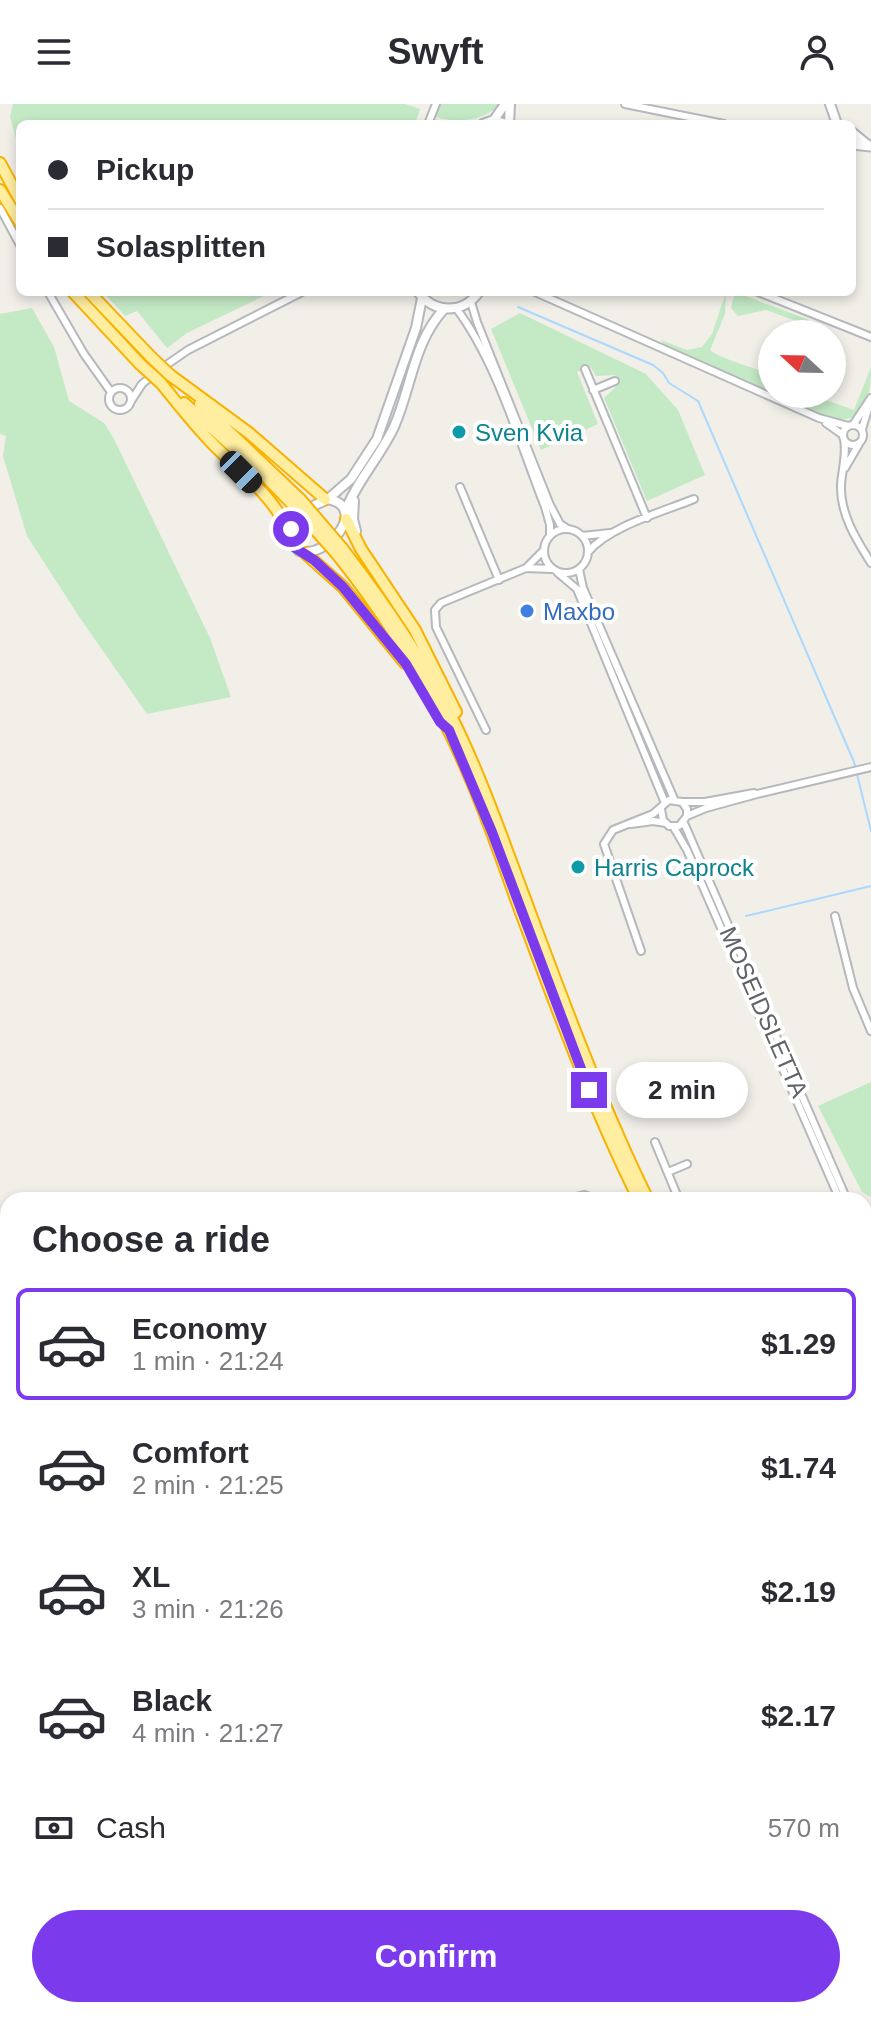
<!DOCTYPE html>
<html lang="en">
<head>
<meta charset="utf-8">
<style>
  :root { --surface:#fff; --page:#f7f7f7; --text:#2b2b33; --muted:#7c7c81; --line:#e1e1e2; --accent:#7c3aed }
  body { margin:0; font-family:Helvetica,sans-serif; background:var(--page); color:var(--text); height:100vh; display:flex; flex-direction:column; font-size:30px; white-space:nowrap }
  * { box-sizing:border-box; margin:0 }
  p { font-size:26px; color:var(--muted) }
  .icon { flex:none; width:44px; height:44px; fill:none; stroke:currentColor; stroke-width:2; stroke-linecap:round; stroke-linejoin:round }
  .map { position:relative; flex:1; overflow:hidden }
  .sheet { position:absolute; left:0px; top:1088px; width:872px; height:826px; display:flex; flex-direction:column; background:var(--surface); border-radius:24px 24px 0 0; box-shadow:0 4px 12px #0003 }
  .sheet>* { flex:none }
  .banner { position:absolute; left:16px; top:16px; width:840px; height:176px; border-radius:12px; box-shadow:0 4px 12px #0003; display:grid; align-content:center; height:176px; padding:0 32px; background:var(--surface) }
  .needle { width:52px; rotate:292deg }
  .tools { position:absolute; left:758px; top:216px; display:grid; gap:16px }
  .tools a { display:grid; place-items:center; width:88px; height:88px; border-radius:50%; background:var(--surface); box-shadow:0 4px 12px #0003; font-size:40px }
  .end { position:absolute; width:36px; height:36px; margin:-18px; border:10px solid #7c3aed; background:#fff; box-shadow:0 0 0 4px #fff }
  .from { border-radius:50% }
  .bubble { position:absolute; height:56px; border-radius:28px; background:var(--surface); box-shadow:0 4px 12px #0003; font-size:26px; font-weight:800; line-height:56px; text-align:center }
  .car { position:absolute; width:24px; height:48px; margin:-24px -12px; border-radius:10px; box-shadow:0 0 6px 2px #0007; background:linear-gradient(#222 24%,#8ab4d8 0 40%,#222 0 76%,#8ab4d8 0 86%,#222 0) }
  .banner b { display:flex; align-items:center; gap:28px; height:76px; font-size:30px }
  .banner b+b { border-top:2px solid var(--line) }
  .banner i { width:20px; height:20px; background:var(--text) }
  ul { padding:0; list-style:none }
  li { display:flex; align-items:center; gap:24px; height:112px; margin:0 16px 12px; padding:0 16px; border:4px solid transparent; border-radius:12px }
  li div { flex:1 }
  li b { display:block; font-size:30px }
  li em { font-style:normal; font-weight:800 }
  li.on { border-color:var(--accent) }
  li>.icon { width:72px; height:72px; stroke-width:1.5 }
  h2 { padding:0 32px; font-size:36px; line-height:96px }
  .pay { display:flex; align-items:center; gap:20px; height:88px; padding:0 32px; font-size:30px }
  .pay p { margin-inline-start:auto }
  .primary-button { display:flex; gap:16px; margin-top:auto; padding:16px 32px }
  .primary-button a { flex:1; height:92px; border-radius:48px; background:var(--accent); color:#fff; font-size:32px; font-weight:800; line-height:92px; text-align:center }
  header { display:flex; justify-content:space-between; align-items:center; height:104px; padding:0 32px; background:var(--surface); font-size:36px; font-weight:800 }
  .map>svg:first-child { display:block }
  .green { fill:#c4e9c5 }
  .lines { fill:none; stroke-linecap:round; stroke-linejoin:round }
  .stream { stroke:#aad8ff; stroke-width:2 }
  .minor-casing { stroke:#b5b8bc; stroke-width:10 }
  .tertiary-casing { stroke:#b5b8bc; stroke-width:12 }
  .secondary-casing { stroke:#b6babf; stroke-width:13 }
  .trunk-casing { stroke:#f9b200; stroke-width:14 }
  .minor { stroke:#fff; stroke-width:6 }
  .tertiary { stroke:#fff; stroke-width:8 }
  .secondary { stroke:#fff; stroke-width:9 }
  .trunk { stroke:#ffeda0; stroke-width:10 }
  .trunk-bridge-casing { stroke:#f9b200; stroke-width:14; stroke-linecap:butt }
  .trunk-bridge { stroke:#ffeda0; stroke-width:10 }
  .route { stroke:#7c3aed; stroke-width:10 }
  .culture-dot { fill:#0f9aa8; stroke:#fff; stroke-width:3 }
  .shop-dot { fill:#3f7fe0; stroke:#fff; stroke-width:3 }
  .labels { text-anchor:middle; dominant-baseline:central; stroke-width:8; stroke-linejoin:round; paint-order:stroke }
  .culture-label { font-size:24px; fill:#0d838f; stroke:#fff; text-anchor:start }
  .shop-label { font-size:24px; fill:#366cbe; stroke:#fff; text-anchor:start }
  .street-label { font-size:24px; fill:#5f6368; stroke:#fff }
</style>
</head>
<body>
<header><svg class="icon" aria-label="menu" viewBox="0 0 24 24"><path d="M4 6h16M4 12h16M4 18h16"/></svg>Swyft<svg class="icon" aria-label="person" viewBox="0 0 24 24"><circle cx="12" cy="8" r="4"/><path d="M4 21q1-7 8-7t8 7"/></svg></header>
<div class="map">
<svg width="871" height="1913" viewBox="0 0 871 1913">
  <rect width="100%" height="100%" fill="#f1efe8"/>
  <path class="green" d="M13,0H405L420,5L415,20H20V49L10,13Z
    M441,0H501C482,17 459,20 436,13Z
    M103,188H272L187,229L167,244L137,207L125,212Z
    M726,188L725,210L710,246C718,254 758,265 772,271V289L662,239L661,236L687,246L702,243L712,230Z
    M735,188L807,215L811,218L807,221L766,206L738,212L731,204Z
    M32,204L54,243L69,297L104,319L114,335L210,534L231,593L147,610L80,514L27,432L3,352L6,332L0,330V210Z
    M520,209L646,270L678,306L705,371L647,397L604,294L619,280L615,271L596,272L590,262L577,268L598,320L541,346L491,225Z
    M871,263C871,346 820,310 774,290H797L807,294L809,290L854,306Z
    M871,978V1093L862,1088L818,1002Z
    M163,1906H248L272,1913H139Z"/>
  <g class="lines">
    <path class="stream" d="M518,203L653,261L663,269L669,279L698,297L854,658L871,727
      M746,812L871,782"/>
    <g class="minor-casing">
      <path id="minor" d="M625,0L724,20
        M428,20L436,0
        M0,104L20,141
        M48,188L84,250L111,288
        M535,188L819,314L848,322
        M758,188L871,233
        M471,198L477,218L550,401L560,420L568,425
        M456,204C497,258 520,340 545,403L550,421V432
        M162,264L188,246L302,188
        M585,265L647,414
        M109 295a11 11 0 1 1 22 0a11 11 0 1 1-22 0Z
        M593,286L615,277
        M131,297L142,280L153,271
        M826,319L843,331
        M843 331a10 10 0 1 1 20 0a10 10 0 1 1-20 0Z
        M853,321L871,294
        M862,325L869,302
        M844,335C847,351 842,365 841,381C840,410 856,435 871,459
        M845,364L859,340
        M460,383L499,476
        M544 447a22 22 0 1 1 44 0a22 22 0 1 1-44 0Z
        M582,432L610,429
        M588,448C610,422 662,408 694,395
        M526,464L543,447
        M579,465L583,484L674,695
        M558,469L577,485L665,699
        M486,626L436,523L435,506L441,499L526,464L551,465
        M682,698H705L754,689
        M687,712L706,704L757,690L871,663
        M684,719L847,1096
        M631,720L653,717L666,719
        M673,722L687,746L840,1096
        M835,812L853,884L871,927
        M641,847L604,740L613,726L653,710L669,696L682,698L687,705V712L679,722H669L663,716L661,705
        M655,1038L679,1096
        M668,1068L687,1060
        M563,1096L584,1091L598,1096
        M864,1119L871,1122
        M864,1157L871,1166
        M0,1369L8,1374
        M864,1390L871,1405
        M864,1563L871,1640
        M864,1707L870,1689L871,1644"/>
    </g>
    <g class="tertiary-casing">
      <path id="tertiary" d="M830,0L837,20
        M494,16L505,0
        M483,20L494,16L506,20
        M509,20L510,0
        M852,28L869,42
        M418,188C435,210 463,210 479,188
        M328,395L351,375L377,335L416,224L422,194
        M328,395C370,403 327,456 299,447L290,437L291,425L315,401Z
        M354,397L353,415L356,427
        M345,408C356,378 380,353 394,323C412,282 413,239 444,205
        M871,1761L866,1772L871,1781"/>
    </g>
    <g class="secondary-casing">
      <path id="secondary" d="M852,40L871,42"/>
    </g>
    <g class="trunk-casing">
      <path id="trunk" d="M0,59L20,96
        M0,86L20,118
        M73,188L140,260
        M89,188L151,253
        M170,271L249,329L325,395
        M161,279C177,299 192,318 209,336C236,365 276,392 289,430
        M184,299L265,372L293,401
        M200,300L300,395
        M346,415L361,445L415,526L456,608
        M342,444C383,497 421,552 451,612C479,668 500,728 522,787C561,891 599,996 648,1096
        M305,449L343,483L405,559
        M336,449C379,503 417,561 447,623C475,679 496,739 517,798C555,899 591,1000 639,1096
        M864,1467L871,1484
        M864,1490L871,1510
        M864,1508L871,1538"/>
    </g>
    <use href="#minor" class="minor"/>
    <use href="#tertiary" class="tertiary"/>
    <use href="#secondary" class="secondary"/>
    <use href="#trunk" class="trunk"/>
    <g class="trunk-bridge-casing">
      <path id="trunk-bridge" d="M151,253L170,271
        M140,260L161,279
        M300,395L342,444
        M293,401L336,449"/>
    </g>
    <use href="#trunk-bridge" class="trunk-bridge"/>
  </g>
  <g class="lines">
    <path class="route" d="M291,425L290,437L294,443L314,456L343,483L406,560L440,618L449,626L492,728L589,986"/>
  </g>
  <g class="culture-dot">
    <circle cx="459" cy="328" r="8"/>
    <circle cx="578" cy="763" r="8"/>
  </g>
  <circle class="shop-dot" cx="527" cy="507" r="8"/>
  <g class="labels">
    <g class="culture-label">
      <text x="475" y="328">Sven Kvia</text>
      <text x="594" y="763">Harris Caprock</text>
    </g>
    <g class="shop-label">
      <text x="543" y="507">Maxbo</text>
    </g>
    <g class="street-label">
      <text transform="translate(764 908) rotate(66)">MOSEIDSLETTA</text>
    </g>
  </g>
</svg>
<div class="tools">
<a><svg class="needle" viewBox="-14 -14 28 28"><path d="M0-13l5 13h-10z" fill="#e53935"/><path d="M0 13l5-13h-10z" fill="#7c7c81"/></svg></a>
</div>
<i class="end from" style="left:291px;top:425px"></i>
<i class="end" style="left:589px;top:986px"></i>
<div class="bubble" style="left:616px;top:958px;width:132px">2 min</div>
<i class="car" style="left:241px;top:368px;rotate:135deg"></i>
<div class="banner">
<b><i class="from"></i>Pickup</b>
<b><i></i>Solasplitten</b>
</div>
<section class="sheet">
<h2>Choose a ride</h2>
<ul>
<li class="on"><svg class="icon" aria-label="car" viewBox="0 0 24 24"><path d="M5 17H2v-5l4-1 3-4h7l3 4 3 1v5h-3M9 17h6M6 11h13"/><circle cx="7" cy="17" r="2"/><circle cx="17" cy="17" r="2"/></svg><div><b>Economy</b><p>1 min · 21:24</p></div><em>$1.29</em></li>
<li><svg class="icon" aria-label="car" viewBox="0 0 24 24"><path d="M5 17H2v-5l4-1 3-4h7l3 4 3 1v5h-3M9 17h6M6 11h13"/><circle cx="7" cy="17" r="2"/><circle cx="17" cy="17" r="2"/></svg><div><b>Comfort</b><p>2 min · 21:25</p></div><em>$1.74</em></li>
<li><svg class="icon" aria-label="car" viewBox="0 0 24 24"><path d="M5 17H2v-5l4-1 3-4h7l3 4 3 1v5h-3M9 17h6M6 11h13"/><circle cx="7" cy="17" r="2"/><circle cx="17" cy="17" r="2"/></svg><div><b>XL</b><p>3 min · 21:26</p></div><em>$2.19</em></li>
<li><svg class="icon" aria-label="car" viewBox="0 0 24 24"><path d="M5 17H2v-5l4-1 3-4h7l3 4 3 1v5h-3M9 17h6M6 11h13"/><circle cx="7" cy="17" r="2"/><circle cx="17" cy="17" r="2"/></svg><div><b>Black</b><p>4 min · 21:27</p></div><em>$2.17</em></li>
</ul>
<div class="pay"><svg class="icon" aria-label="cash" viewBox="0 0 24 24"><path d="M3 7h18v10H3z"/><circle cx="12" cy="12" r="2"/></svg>Cash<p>570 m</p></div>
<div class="primary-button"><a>Confirm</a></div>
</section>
</div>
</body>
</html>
